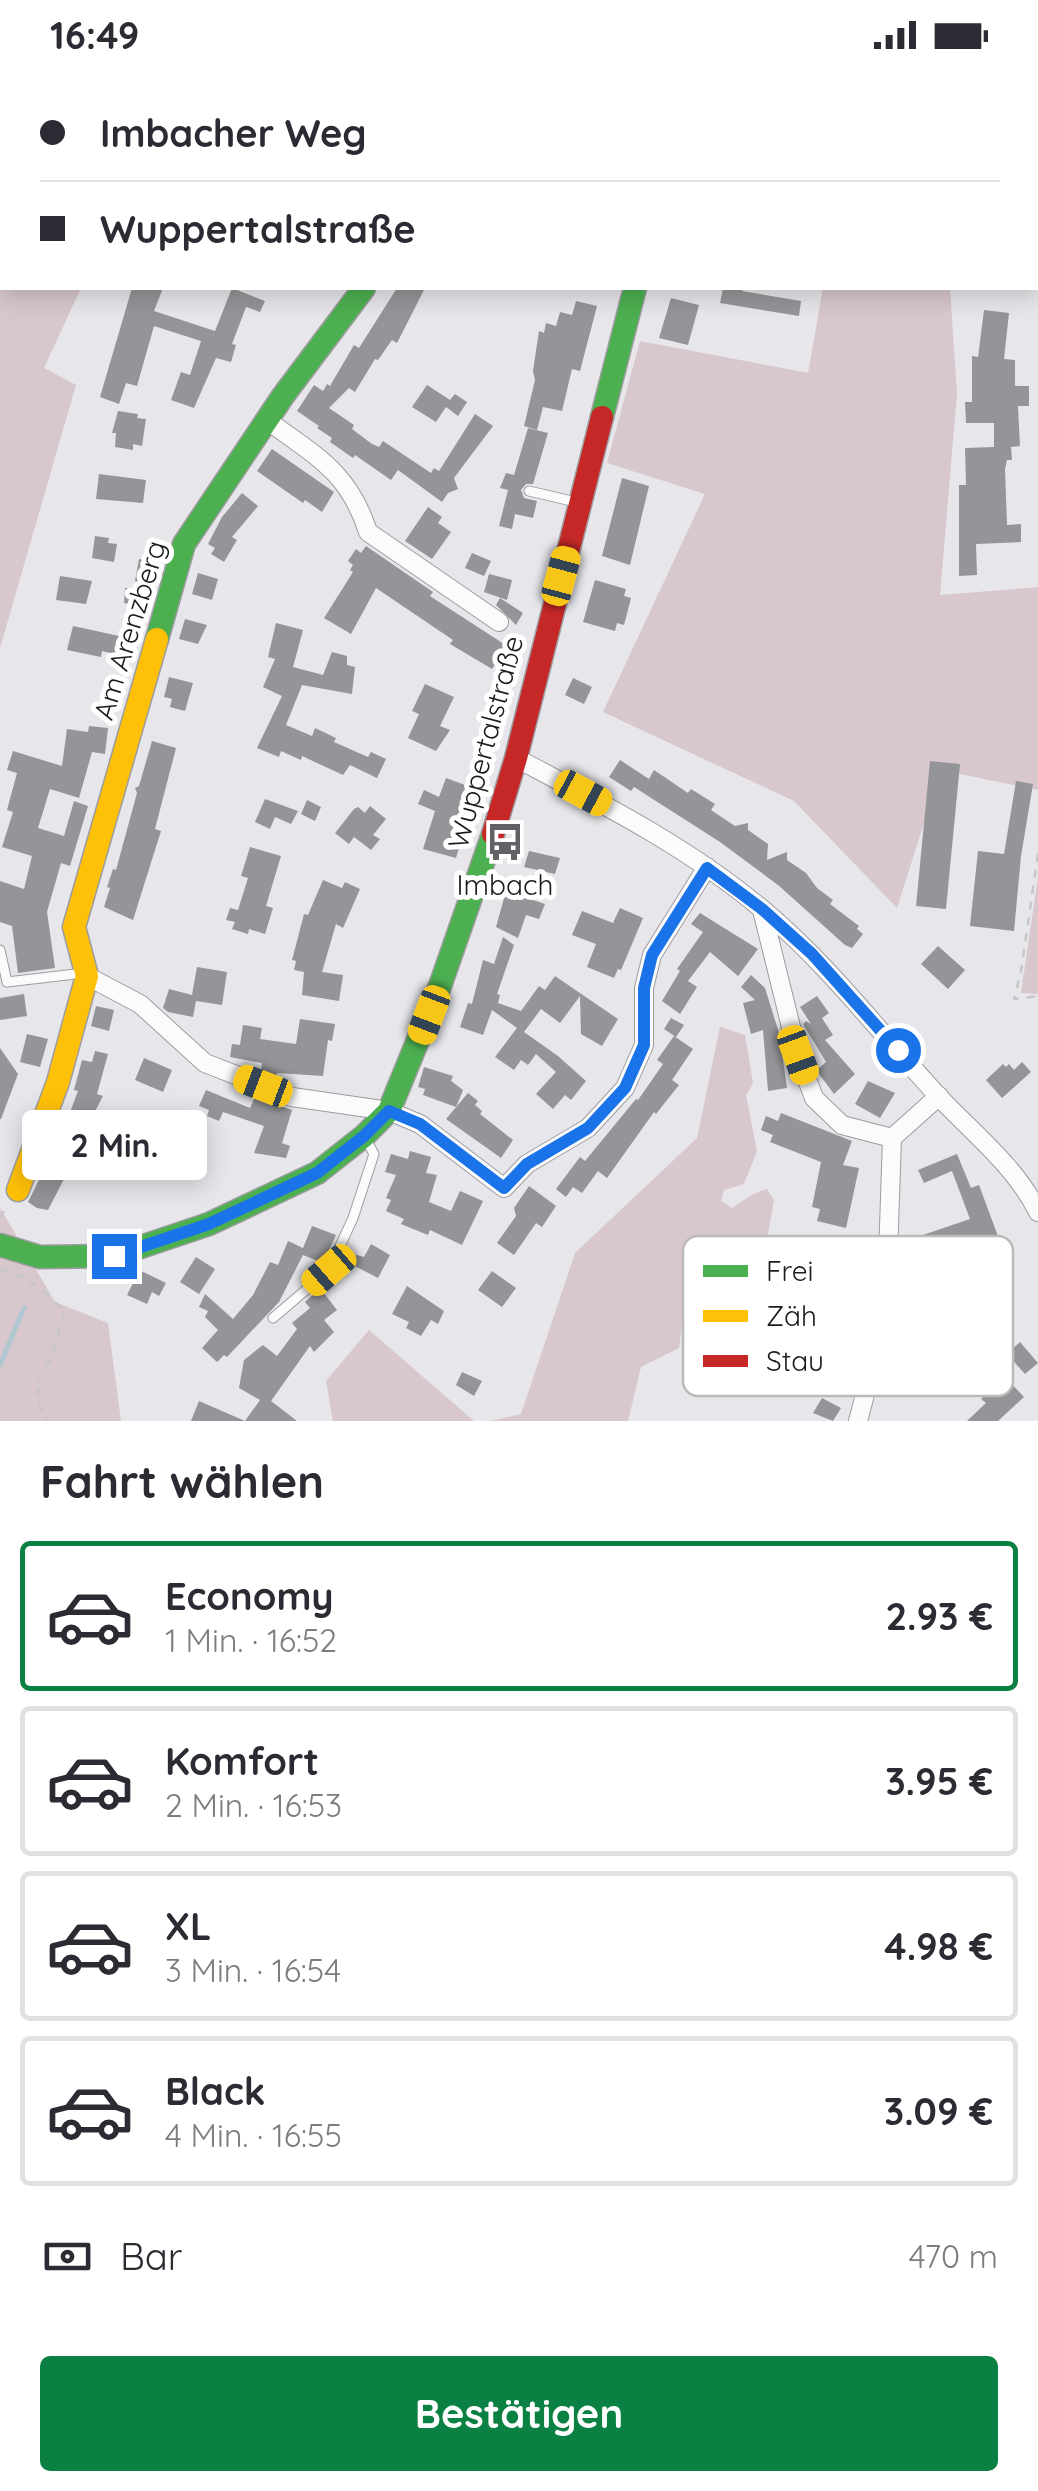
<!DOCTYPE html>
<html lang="de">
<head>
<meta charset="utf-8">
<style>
  :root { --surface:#fff; --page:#f2f2f3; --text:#2b2b33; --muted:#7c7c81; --line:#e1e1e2; --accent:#0b8043 }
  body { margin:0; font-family:Quicksand,sans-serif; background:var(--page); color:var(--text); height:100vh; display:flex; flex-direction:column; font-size:38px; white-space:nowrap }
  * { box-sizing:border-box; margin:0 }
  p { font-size:32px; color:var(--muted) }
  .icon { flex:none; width:55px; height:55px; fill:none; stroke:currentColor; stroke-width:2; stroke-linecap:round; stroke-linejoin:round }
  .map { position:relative; height:1351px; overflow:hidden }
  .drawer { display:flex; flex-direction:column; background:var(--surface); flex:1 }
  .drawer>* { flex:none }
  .guide { position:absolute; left:0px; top:0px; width:1040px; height:220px; box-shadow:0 5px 25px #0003; display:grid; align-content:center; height:220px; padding:0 40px; background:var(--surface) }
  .end { position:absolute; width:45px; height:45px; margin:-22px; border:12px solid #1a73e8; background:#fff; box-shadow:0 0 0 5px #fff }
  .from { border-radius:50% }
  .bubble { position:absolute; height:70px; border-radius:10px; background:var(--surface); box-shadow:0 5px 25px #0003; font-size:32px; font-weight:700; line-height:70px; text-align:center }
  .car { position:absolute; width:30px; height:60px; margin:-30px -15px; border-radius:12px; box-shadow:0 0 8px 2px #0007; background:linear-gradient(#f5c518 24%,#345 0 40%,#f5c518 0 76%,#345 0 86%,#f5c518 0) }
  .guide b { display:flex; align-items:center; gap:35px; height:95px; font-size:38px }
  .guide b+b { border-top:2px solid var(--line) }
  .guide i { width:25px; height:25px; background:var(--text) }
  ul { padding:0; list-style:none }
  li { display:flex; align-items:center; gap:30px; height:150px; margin:0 20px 15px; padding:0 20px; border:5px solid var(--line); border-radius:10px }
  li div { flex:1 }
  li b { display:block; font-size:38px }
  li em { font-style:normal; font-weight:700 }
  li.active { border-color:var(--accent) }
  li>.icon { width:90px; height:90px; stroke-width:1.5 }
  h2 { padding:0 40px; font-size:45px; line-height:120px }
  .pay { display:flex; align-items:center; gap:25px; height:110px; padding:0 40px; font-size:38px }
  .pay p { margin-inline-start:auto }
  .cta { display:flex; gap:20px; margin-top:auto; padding:20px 40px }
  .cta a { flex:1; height:115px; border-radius:10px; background:var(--accent); color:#fff; font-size:40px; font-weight:700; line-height:115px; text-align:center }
  .status { display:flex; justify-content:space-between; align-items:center; height:70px; padding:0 50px; background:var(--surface); direction:ltr }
  .status svg { height:28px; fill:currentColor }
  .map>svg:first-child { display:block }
  .green { fill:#d8c7cd }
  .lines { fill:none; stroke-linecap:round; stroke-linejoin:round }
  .stream { stroke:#b1c8d3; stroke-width:5 }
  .building { fill:#949598 }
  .lane-casing { stroke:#9d9c9f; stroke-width:11 }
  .street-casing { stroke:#9d9c9f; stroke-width:20 }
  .fast-casing { stroke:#9d9c9f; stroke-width:25 }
  .slow-casing { stroke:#9d9c9f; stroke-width:25 }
  .jam-casing { stroke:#9d9c9f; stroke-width:25 }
  .path { stroke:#c7c7c8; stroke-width:2.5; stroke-dasharray:8 8; stroke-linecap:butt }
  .lane { stroke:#fbfbfc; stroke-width:9 }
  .street { stroke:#fbfbfc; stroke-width:18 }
  .fast { stroke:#4caf50; stroke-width:22 }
  .slow { stroke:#ffc107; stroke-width:22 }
  .jam { stroke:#c62828; stroke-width:22 }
  .route { stroke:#1a73e8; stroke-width:12 }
  .labels { text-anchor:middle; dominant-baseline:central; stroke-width:10; stroke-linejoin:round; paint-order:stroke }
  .street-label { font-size:28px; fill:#1b1a1d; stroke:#fff }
  .poi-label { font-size:28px; fill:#1b1a1d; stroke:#fff }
  .key { fill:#fff; stroke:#bbbabb; stroke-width:2.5 }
  .key-label { font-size:28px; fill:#1b1a1d }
</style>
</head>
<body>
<div class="status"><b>16:49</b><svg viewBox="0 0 49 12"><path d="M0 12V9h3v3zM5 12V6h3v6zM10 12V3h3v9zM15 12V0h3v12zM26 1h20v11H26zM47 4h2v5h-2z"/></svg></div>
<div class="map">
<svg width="1038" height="1351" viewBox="0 0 1038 1351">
  <rect width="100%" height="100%" fill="#e7e6ea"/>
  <path class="green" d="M0,0H118L2,2V218H81L44,298L76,315L0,578Z
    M119,0H357L124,2Z
    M715,0H932L933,2H715Z
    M823,218H950L957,324L940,525L1038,517V720L941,700L897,838L794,731L603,642L705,424L607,393L640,271L808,303Z
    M1038,807V924L1021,923Z
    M720,957L745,965L753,1013L746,1025L757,1081L744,1114L724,1120L721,1131L732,1138L753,1124L767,1119L774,1130L765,1180L690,1186L679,1278L641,1297L628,1351H491L521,1344L575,1183L697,1068Z
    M0,1138L55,1232L108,1253L121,1351H0Z
    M369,1260L474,1351H333L326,1311Z"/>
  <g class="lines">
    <path class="stream" d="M0,1295L24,1238"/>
  </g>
  <path class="building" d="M132,218H163L154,241L215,261L232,218L265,231L260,242L246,237L232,274L236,275L231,292L216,288L194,338L171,330L181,302L190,305L201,271L154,256L137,316L126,313L119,334L100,327Z
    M397,218H425L397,273L392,270L378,290L375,289L355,322L349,318L329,338L354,355L352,359L372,374L379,377L383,371L431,403L434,398L439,401L475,344L493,356L454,408L458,419L448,423L442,432L398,400L391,410L355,385L353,388L330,372L332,368L317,358L319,356L297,341L314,315L323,321L327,314L330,316L354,275L359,278Z
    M723,218H743L742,221L801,231L799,246L720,233Z
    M671,228L699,235L688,275L659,268Z
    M576,231L597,236L580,301L572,299L562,341L543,337L537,360L524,356L535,310L533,301L539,261L544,263L546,253L556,256L560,242L572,245Z
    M984,240L1009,243L1004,289L1015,290V316H1029V336H1018L1020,376L1011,377L1012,390H1007L1005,399L1007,455L1021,454V472L976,474L977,505L959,506V415H966L965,378L994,377V353H966L965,332H972V286L978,287Z
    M427,315L450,330L455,324L467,332L458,346L446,337L436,352L412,337Z
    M118,341L138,344L137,348L146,349L142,376L133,374V380L115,377L116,363H112Z
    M528,358L548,363L533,414H526L521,420L524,428L537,431L533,448L515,444L512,459L499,456L508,420L500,418L506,403L514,405Z
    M272,379L334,422L322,442L305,430L303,433L257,401Z
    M99,404L146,410L143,433L96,429Z
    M622,408L649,416L630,495L602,486Z
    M242,423L258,436L232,467L237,470L224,492L211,484L215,478L208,474L222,447Z
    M428,437L442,447L438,453L451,462L432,489L405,471Z
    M95,466L109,468L108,473L117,474L114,492L92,488Z
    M366,476L433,522L430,526L507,576L492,599L450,574L453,570L376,518L351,564L324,548L353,502L350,500L353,495L348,491L356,479L361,483Z
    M472,483L491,491L484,506L465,498Z
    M139,489L161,493L155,515L135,511Z
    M198,503L218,509L212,530L192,524Z
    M489,504L512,510L507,530L484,522Z
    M60,506L92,511L86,534L56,530Z
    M595,510L626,519L624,526L631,528L624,555L617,553L615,561L583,552Z
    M125,518H143L141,535L124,533Z
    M500,528L523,543L516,555L496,535Z
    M185,549L207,555L198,574L179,569Z
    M276,553L303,560L293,597L323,605L332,582L347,586V595L355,597L352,624L302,615L286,655L312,666L315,658L336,668L334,672L368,687L371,682L386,689L377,708L350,695L343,705L302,686L301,690L281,681L279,687L257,678L282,626L263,617L275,589L268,587Z
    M73,556L133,569L128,587L102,581L101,587L67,580Z
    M169,607L193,613L185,641L170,637L172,629L164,627Z
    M573,608L592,617L584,634L565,625Z
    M425,614L454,627L440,656L450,660L436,681L408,668L419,644L412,641Z
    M89,656L108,658L105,684L92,682L79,728L50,719L38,758L64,766L74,731L88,736L70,796L61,793L47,842L55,898L18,903L12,856L0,852V811L24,819L32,786L2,777L13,742L7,740L17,703L7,700L13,681L62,696L67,659L88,662Z
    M152,671L176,678L155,759L161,761L133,850L104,837L110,818L107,817L113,799L116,800L137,723L135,718L139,716Z
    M620,690L649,709L654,700L688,723L691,719L715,734L711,740L735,756L748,753V760L768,774L767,790L787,782V790L806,803L817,818L833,830L830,834L859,856L857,859L863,864L852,878L845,875L778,815L720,772L634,717L631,721L609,707Z
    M930,691L960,694L946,839L916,836Z
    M446,708L476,719L470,737L463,734L451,763L462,768L456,788L423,779L435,741L418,734L424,720L439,727Z
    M1016,711L1033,714L1021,786L1014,861L970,856L978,781L1004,784Z
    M265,729L298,741L291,754L275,747L270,759L255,752Z
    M307,730L321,737L315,751L301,744Z
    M370,736L386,749L373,765L380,769L371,780L354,767L349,774L335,763L354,739L358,737L365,743Z
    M250,777L281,786L266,836L273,838L265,864L249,859L248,864L232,859L235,852L226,850L230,838L238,840L248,808L241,806Z
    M529,781L560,788L555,804L524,797Z
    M323,810L342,818L345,812L360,819L343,858L336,854L322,902L343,905L339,931L302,925L304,902L294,900L296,891L292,890L304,844L308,845Z
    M506,821L545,834L539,849L526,845L518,868L496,857Z
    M620,838L643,848L621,900L618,899L614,908L587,897L596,874L572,865L582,841L613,853Z
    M700,843L758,879L738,906L710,882L688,911L697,917L680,944L662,931L680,901L677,899L703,862L691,854Z
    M503,867L514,875L497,924L500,925L498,933L521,941L539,916L545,920L555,906L618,949L602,976L581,964L580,926L560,953L541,939L524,962L558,986L586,1011L571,1030L565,1025L553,1039L536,1024L556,1002L536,984L528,995L521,990L514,1000L495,987L517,958L492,940L483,965L460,957L468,933L472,934L483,890L494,894Z
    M938,876L965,900L948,919L921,894Z
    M197,897L227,902L222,935L196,931L193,947L168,942L163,938L169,919L192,925Z
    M751,905L765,918L779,963L787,1018L768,1021L763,960L751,964L743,933L755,930L741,917Z
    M24,924L27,946L0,950V928Z
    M817,926L829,943L822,948L833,965L825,970L855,1004L834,1024L819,1004L817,1000L826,992L803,954L806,951L811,954L800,937Z
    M96,936L114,940L109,961L91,956Z
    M671,948L684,955L676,967L664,959Z
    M300,949L335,954L332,971L328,970L323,1006L277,1003L276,1007L261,1001L262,993L230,987L232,974L240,975L243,955L262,958L260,969L296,974Z
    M27,964L48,969L40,997L20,992Z
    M674,966L693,979L672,1010L679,1015L656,1044L654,1042L607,1108L598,1101L582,1123L573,1117L566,1127L556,1119L580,1087L585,1091L636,1029L638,1030L663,994L657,990Z
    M0,978L18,1004L1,1049H0Z
    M95,981L108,984L97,1024L103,1026L67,1096L72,1099L66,1110L64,1109L48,1140L37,1138L28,1132L63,1061L78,1021L74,1020L82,990L92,992Z
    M144,988L172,1000L163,1022L135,1010Z
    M1022,992L1031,1002L1002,1028L986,1010L1003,994L1006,997L1009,994L1014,1000Z
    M424,997L453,1006L451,1011L463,1020L456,1037L423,1025L425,1019L418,1017Z
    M868,1011L895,1023L880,1048L855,1034Z
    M206,1020L250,1038L255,1027L292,1040L282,1073L290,1076L286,1088L254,1083L264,1056L223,1042L219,1051L207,1046L209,1040L199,1036Z
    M468,1023L478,1031L475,1035L482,1041L480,1044L513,1070L501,1088L446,1049Z
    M781,1043L852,1071L843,1095L859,1098L846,1158L817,1151L820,1139L812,1137L821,1092L770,1072L773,1065L761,1060L766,1046L778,1051Z
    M107,1062L133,1072L136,1065L174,1079L162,1109L99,1083Z
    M410,1081L431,1087L426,1103L437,1105L429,1132L451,1141L460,1121L483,1131L462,1175L430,1160L428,1165L401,1154L404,1149L386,1141L391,1130L386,1128L396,1105L385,1102L391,1084L408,1089Z
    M957,1084L971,1118L979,1115L1002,1177L973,1188L970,1182L941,1193L938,1185L922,1191L914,1168L970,1149L952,1101L924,1113L918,1100Z
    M529,1116L556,1136L542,1157L536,1153L514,1185L497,1173L516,1146L514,1138Z
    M312,1156L336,1165L323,1193L303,1185L279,1232L227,1287L224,1285L217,1292L202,1278L218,1260L205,1247L208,1241L199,1237L205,1224L233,1249L253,1225L270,1192L278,1195L288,1171L303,1178Z
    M371,1174L390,1185L378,1208L349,1193L346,1203L338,1199L346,1182L364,1187Z
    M196,1187L215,1199L199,1224L180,1212Z
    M133,1197L166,1213L159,1226L152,1222L147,1234L127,1225L133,1213L126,1209Z
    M492,1201L516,1218L502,1237L478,1220Z
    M407,1216L444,1241L438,1254L431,1250L421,1266L406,1258L409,1252L392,1244Z
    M320,1218L337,1240L324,1250L334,1262L314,1282L310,1276L271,1331L297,1351H191L199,1331L245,1351L260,1330L239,1318L244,1290L263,1275L277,1286L297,1259L292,1253L310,1238L305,1232Z
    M1020,1272L1038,1293L1025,1304L1007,1284Z
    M462,1302L482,1311L474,1326L456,1315Z
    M1006,1308L1024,1327L998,1351H967L986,1333L981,1329Z
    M822,1328L841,1338L833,1351L813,1343Z"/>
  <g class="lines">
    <g class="lane-casing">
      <path id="lane" d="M529,421L580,433
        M0,880L7,912L84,903
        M273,1248L329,1200L353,1148L374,1084L365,1068"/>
    </g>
    <g class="street-casing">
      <path id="street" d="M1036,0L1037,2
        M549,2L552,0
        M268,351C316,386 349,402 368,462L499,552
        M516,688C601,733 688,777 762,839C828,894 881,964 939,1027C974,1064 1016,1097 1038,1142
        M762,840L798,985L814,1028L842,1055L892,1068
        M87,906L140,934L205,993L292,1027L389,1041L420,1054L504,1118L527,1094L588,1058L625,1018L644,975V918L652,885L707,797
        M858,1351L886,1246L892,1068L939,1026"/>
    </g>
    <g class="fast-casing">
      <path id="fast" d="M696,2L697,0
        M602,347L635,218
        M157,569L184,474L283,326L364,218
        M0,1175L40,1187L114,1186L209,1154L317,1103L364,1066L389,1041L440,916L493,764"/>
    </g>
    <g class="slow-casing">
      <path id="slow" d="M18,1120L58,1012L87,906L74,857L157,569"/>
    </g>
    <g class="jam-casing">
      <path id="jam" d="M493,764L516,688L602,347"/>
    </g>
    <path class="path" d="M1038,784L1021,901L1014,929L1038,926
      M0,1148L6,1138
      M0,1200C24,1202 49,1224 64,1242L52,1288L40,1304L37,1331L48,1351"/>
    <use href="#lane" class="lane"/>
    <use href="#street" class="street"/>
    <use href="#fast" class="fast"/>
    <use href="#slow" class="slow"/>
    <use href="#jam" class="jam"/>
  </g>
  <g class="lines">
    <path class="route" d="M114,1186L209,1154L317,1103L364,1066L389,1041L420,1054L504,1118L527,1094L588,1058L625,1018L644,975V918L652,885L707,798L762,839L812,884L898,980"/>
  </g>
  <defs>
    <g id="bus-bare" transform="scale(3)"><path d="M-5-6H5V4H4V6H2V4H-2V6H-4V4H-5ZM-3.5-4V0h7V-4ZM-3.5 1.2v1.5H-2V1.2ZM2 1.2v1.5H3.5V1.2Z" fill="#626165" stroke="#fff" stroke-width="2.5" paint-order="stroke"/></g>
  </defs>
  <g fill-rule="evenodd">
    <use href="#bus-bare" x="505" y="772"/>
  </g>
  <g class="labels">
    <g class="street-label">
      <text transform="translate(129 560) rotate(-73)">Am Arenzberg</text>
      <text transform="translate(485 672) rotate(-75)">Wuppertalstraße</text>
    </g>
    <g class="poi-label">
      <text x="505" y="814">Imbach</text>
    </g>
  </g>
  <rect x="683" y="1166" width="330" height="160" rx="15" class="key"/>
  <rect x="703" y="1195" width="45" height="12" fill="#4caf50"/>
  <rect x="703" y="1240" width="45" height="12" fill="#ffc107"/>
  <rect x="703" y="1285" width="45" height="12" fill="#c62828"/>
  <g class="key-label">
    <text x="766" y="1211">Frei</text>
    <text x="766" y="1256">Zäh</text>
    <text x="766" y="1301">Stau</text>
  </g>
</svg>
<i class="end from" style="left:898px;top:980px"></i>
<i class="end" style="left:114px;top:1186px"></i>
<div class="bubble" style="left:22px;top:1040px;width:185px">2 Min.</div>
<i class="car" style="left:561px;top:506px;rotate:15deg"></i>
<i class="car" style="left:583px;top:723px;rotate:118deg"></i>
<i class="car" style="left:429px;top:945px;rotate:201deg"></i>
<i class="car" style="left:798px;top:985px;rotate:160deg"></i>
<i class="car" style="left:263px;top:1016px;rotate:291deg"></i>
<i class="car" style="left:329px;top:1200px;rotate:229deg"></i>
<div class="guide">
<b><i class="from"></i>Imbacher Weg</b>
<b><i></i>Wuppertalstraße</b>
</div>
</div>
<section class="drawer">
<h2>Fahrt wählen</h2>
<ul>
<li class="active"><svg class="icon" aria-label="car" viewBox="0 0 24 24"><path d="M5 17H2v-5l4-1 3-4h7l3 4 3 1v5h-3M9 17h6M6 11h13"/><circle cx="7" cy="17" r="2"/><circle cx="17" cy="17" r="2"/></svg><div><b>Economy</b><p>1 Min. · 16:52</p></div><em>2.93 €</em></li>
<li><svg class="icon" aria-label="car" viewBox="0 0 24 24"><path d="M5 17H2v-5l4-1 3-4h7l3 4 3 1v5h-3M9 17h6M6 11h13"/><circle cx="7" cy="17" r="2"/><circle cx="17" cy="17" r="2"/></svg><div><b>Komfort</b><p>2 Min. · 16:53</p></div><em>3.95 €</em></li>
<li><svg class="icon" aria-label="car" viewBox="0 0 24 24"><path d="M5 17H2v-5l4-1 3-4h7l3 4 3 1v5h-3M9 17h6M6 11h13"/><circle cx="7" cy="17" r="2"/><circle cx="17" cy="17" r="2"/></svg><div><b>XL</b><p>3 Min. · 16:54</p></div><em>4.98 €</em></li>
<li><svg class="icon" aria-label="car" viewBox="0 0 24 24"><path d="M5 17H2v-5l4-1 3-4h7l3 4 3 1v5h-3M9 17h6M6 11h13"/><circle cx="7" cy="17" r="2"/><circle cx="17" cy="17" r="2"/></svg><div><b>Black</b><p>4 Min. · 16:55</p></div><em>3.09 €</em></li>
</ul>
<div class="pay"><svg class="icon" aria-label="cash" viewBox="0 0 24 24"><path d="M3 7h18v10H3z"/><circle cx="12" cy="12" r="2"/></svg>Bar<p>470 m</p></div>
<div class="cta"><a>Bestätigen</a></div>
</section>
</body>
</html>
